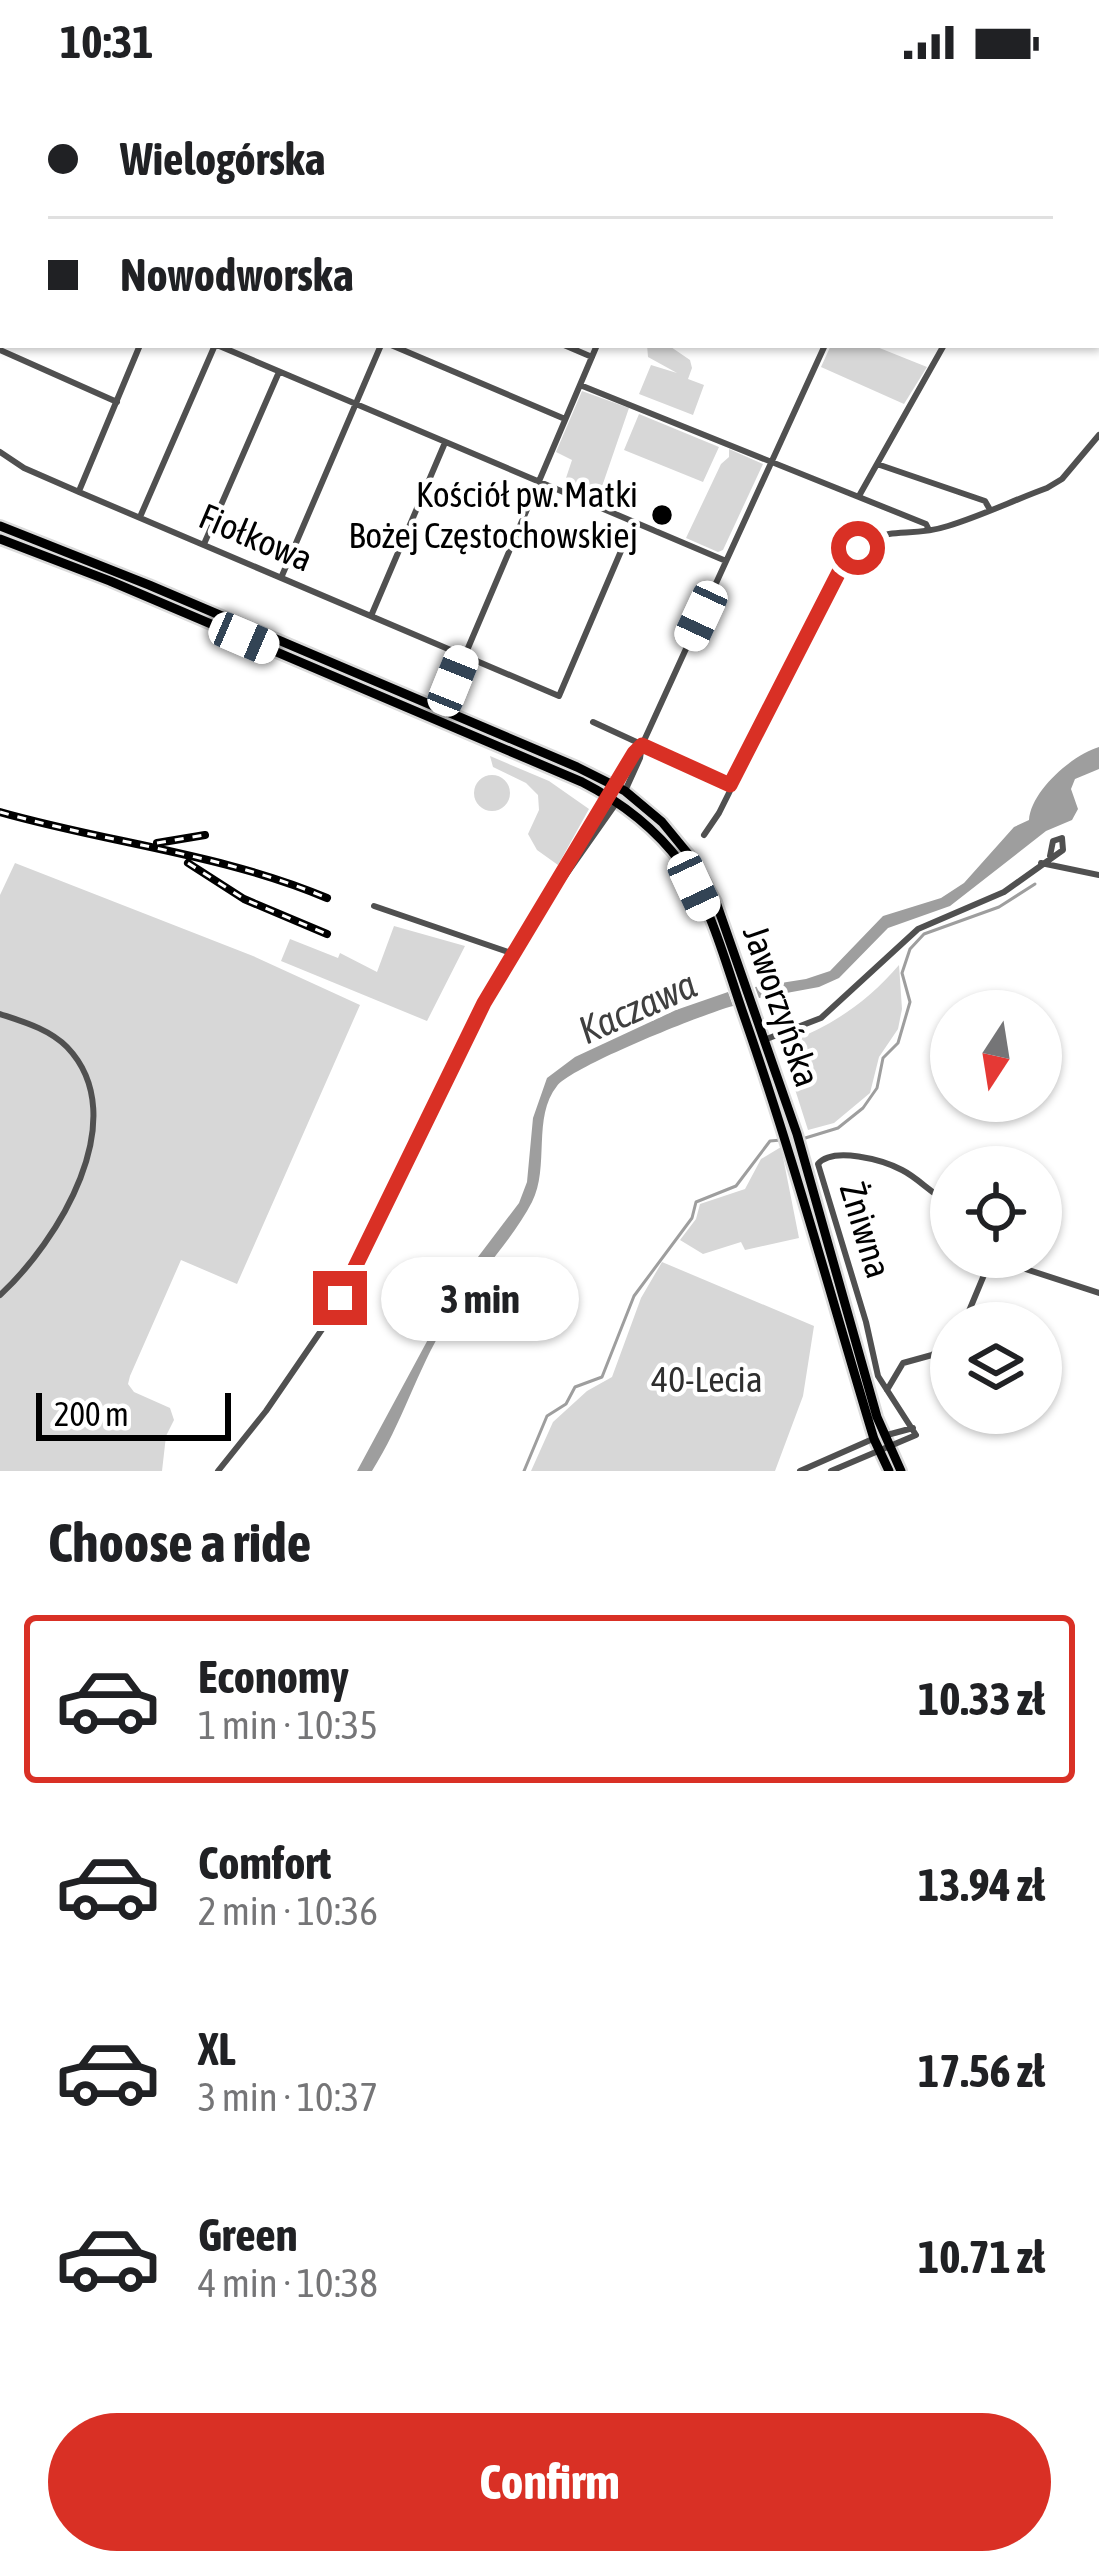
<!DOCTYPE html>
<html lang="en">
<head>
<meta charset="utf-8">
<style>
  :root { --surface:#fff; --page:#f6f6f6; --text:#202124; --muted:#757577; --line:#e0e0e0; --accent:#d93025 }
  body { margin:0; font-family:"Asap Condensed",sans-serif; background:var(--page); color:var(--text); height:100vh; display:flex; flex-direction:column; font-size:45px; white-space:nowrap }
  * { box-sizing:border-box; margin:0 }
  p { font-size:39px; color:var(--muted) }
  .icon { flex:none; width:66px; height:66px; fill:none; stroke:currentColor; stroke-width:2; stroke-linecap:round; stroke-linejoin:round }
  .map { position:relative; height:1387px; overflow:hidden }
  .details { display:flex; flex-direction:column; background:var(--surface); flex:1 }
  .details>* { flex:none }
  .top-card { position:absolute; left:0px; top:0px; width:1101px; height:264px; box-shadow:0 3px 9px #0004; display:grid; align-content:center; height:264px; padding:0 48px; background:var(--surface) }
  .needle { width:78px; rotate:192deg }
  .controls { position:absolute; left:930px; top:906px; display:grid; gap:24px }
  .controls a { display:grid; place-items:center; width:132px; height:132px; border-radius:50%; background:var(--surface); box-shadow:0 3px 9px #0004; font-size:60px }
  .scale { position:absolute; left:36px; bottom:30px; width:195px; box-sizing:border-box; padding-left:12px; border:6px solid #000; border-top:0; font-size:33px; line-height:42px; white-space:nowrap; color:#000; -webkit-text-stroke:9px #fff; paint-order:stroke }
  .end { position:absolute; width:54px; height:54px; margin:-27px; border:15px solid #d93025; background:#fff; box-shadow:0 0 0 6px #fff }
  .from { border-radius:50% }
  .bubble { position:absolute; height:84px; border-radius:42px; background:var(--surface); box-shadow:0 3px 9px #0004; font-size:39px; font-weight:700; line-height:84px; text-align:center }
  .car { position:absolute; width:36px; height:72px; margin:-36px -18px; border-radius:15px; box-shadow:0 0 9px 3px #0007; background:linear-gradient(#fff 24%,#345 0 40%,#fff 0 76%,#345 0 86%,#fff 0) }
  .top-card b { display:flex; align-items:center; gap:42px; height:114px; font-size:45px }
  .top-card b+b { border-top:3px solid var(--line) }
  .top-card i { width:30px; height:30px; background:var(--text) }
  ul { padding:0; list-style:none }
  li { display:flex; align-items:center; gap:36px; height:168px; margin:0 24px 18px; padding:0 24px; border:6px solid transparent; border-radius:12px }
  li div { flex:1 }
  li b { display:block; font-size:45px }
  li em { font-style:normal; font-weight:700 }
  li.on { border-color:var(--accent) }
  li>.icon { width:108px; height:108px; stroke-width:1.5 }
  h2 { padding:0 48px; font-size:54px; line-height:144px }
  .primary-button { display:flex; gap:24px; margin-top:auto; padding:24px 48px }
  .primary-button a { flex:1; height:138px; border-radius:72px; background:var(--accent); color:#fff; font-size:48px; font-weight:700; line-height:138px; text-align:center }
  .status { display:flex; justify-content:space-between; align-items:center; height:84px; padding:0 60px; background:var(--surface); direction:ltr }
  .status svg { height:33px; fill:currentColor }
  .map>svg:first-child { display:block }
  .green { fill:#d7d7d7 }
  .water { fill:#9e9e9e }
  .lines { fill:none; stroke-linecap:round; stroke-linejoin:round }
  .stream { stroke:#9e9e9e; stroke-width:3 }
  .major-casing { stroke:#dbdbdb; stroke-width:14 }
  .minor { stroke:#505050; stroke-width:6 }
  .major { stroke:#000; stroke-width:9 }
  .rail-casing { stroke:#000; stroke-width:8 }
  .rail { stroke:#fff; stroke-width:3; stroke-dasharray:9; stroke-linecap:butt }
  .route { stroke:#d93025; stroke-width:15 }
  .poi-dot { fill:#000; stroke:#fff; stroke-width:4.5 }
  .labels { text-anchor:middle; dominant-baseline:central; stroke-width:9; stroke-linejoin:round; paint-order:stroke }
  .poi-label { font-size:36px; fill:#000; stroke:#fff; text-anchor:end }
  .street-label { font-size:36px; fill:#000; stroke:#fff }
  .park-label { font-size:36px; fill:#2e2e2e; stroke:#fff }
  .water-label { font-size:39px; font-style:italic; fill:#3f3f3f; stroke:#fff }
</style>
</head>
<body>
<div class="status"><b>10:31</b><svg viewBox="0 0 49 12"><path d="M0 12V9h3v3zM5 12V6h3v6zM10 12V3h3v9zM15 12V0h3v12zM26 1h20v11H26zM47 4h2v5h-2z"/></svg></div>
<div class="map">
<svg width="1099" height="1387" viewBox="0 0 1099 1387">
  <rect width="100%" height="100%" fill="#fff"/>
  <path class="green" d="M647,261H668L690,276L692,284L688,295L704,301L693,331L639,310L651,281L677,289L648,273Z
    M831,261H872L927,283L904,320L821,283Z
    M582,307L629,324L597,417L563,403L572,376L556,368Z
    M639,330L719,363L703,398L624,366Z
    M729,365L763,380L723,466L718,468L686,454L721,380L729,373Z
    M490,672L549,697L589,725L558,781L537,766L528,750L539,726L538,711L526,699L493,683Z
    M474 709a18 18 0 1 1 36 0a18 18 0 1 1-36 0Z
    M15,779L253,872L360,921L237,1200L181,1176L130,1292L128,1300L134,1308L170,1324L174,1336L166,1352L162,1387H0V811Z
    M394,842L465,862L427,937L281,877L290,855L338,874L340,869L377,888Z
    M899,881L902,925L898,945L879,973L870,1009L834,1039L808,1046L785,974L791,957C834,941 869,916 899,881Z
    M781,1063L799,1154L745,1166L741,1158L703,1170L680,1156L696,1135L700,1120L745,1105L761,1075Z
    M662,1178L814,1242L803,1312L775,1387H531L553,1338L587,1307L612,1293L641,1214Z"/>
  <path class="water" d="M1099,663V685L1075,695L1071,705L1078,725L1072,736L1046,747L950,822L888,844L839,894L819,903L759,914L755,903L806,895L830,887L883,832L941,814L964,799L1014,743L1029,736C1031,707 1072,671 1099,663Z
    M728,908L733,922C703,930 573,982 557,1002C532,1033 550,1083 532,1118C512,1157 471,1198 446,1239C417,1286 402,1340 372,1387H357L459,1198L519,1119L527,1098L533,1034L547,994L575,973L676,926Z"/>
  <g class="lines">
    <path class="stream" d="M802,1055L838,1044L863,1024L877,1004L883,974L898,959L910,918L902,889L910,865L924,850L999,823L1035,800
      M524,1387L547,1332L566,1320L575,1303L602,1293L634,1212L692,1134L696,1118L736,1102L770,1057L781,1056"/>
    <g class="major-casing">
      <path id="major" d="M0,442L149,501L577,683L625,707L662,738L694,777L716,818L797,1050L877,1333L901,1387
        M0,455L110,497L582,698C621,718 655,744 681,779C712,823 726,881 744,932C793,1072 831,1213 874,1355L889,1387"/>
    </g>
    <path class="minor" d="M243,0L247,3
      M336,0L343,3
      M499,0L506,3
      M652,0L659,3
      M104,3L106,0
      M181,3L183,0
      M325,3L326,0
      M398,3L400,0
      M719,3L721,0
      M1019,3L1024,0
      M1098,73H1099
      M0,178H3
      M0,245L3,238
      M217,261L726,477
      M391,261L565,335
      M564,261L592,273
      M0,266L117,318
      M580,301L926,440L929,446
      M0,368L24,384L79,408L559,612L633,439
      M877,380L985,417L989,424
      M79,407L140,261
      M859,412L944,261
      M140,433L215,261
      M204,460L279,288
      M281,494L381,261
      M371,532L444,361
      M442,625L597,261
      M593,638L730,701
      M625,707L640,674L642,661
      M704,751L719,729L839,488C876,432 899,458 948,442C981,432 1014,416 1047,404L1062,395L1099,351
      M575,771L584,750L642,661L825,261
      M1041,779L1099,791
      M374,822L511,869
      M0,930C24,938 49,945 67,963C135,1034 57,1159 0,1211
      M764,956L821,934L918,845L1004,808L1063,766L1062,754L1053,757L1050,772
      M939,1114L935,1132L951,1144
      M989,1179L998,1176L1099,1209
      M964,1239L989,1179
      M887,1306L903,1279L932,1271L951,1256
      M887,1351L913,1344
      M218,1387L266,1327L325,1241L511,869L617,718
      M800,1387L875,1354
      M831,1387L916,1351L878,1292L866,1238L818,1080C833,1062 883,1076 902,1086C920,1095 933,1112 951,1119"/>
    <use href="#major" class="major"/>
    <g class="rail-casing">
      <path id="rail" d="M0,728C109,759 223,770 327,814
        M157,759L205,751
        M188,779L244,815L327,850"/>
    </g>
    <use href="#rail" class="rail"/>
  </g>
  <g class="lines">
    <path class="route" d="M340,1214L484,919L634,669L642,661L730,701L839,488L858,464"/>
  </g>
  <circle class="poi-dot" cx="662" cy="431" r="12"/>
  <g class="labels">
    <g class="poi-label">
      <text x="638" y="410">Kościół pw. Matki<tspan x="638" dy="41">Bożej Częstochowskiej</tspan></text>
    </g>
    <g class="street-label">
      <text transform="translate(256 453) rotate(23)">Fiołkowa</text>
      <text transform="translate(782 922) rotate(71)">Jaworzyńska</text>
      <text transform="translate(866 1146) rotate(73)">Żniwna</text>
    </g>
    <g class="park-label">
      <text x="707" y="1295">40-Lecia</text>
    </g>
    <g class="water-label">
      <text transform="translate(637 923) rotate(-24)">Kaczawa</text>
    </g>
  </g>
</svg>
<div class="controls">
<a><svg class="needle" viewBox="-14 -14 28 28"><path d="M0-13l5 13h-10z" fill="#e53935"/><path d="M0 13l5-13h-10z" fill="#757577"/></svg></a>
<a><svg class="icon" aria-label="locate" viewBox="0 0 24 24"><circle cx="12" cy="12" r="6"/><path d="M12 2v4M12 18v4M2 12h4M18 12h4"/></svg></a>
<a><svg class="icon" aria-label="layers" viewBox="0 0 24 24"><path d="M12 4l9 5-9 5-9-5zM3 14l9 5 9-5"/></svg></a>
</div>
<div class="scale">200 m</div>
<i class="end from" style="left:858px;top:464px"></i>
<i class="end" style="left:340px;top:1214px"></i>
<div class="bubble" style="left:381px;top:1173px;width:198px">3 min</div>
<i class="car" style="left:701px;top:532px;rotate:205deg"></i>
<i class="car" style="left:244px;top:554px;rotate:113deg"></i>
<i class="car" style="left:453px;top:597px;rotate:22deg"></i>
<i class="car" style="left:694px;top:802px;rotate:155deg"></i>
<div class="top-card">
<b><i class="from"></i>Wielogórska</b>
<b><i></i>Nowodworska</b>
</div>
</div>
<section class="details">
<h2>Choose a ride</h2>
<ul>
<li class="on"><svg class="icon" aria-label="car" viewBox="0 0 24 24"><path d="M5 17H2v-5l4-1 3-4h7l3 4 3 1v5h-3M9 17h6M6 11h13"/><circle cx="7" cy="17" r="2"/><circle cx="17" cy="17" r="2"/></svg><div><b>Economy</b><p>1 min · 10:35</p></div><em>10.33 zł</em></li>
<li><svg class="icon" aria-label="car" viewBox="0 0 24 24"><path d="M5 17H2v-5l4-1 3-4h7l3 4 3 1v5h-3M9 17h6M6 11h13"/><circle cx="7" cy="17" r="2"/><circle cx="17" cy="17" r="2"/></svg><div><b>Comfort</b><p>2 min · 10:36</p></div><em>13.94 zł</em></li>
<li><svg class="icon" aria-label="car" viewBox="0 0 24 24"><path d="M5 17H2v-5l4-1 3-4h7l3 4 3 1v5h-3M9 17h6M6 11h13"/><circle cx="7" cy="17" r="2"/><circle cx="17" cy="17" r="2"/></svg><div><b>XL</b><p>3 min · 10:37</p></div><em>17.56 zł</em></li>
<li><svg class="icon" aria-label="car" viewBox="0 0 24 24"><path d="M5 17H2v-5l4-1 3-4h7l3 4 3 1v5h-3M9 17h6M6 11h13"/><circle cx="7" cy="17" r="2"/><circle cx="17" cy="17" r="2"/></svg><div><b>Green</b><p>4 min · 10:38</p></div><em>10.71 zł</em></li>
</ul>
<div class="primary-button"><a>Confirm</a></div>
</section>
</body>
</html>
